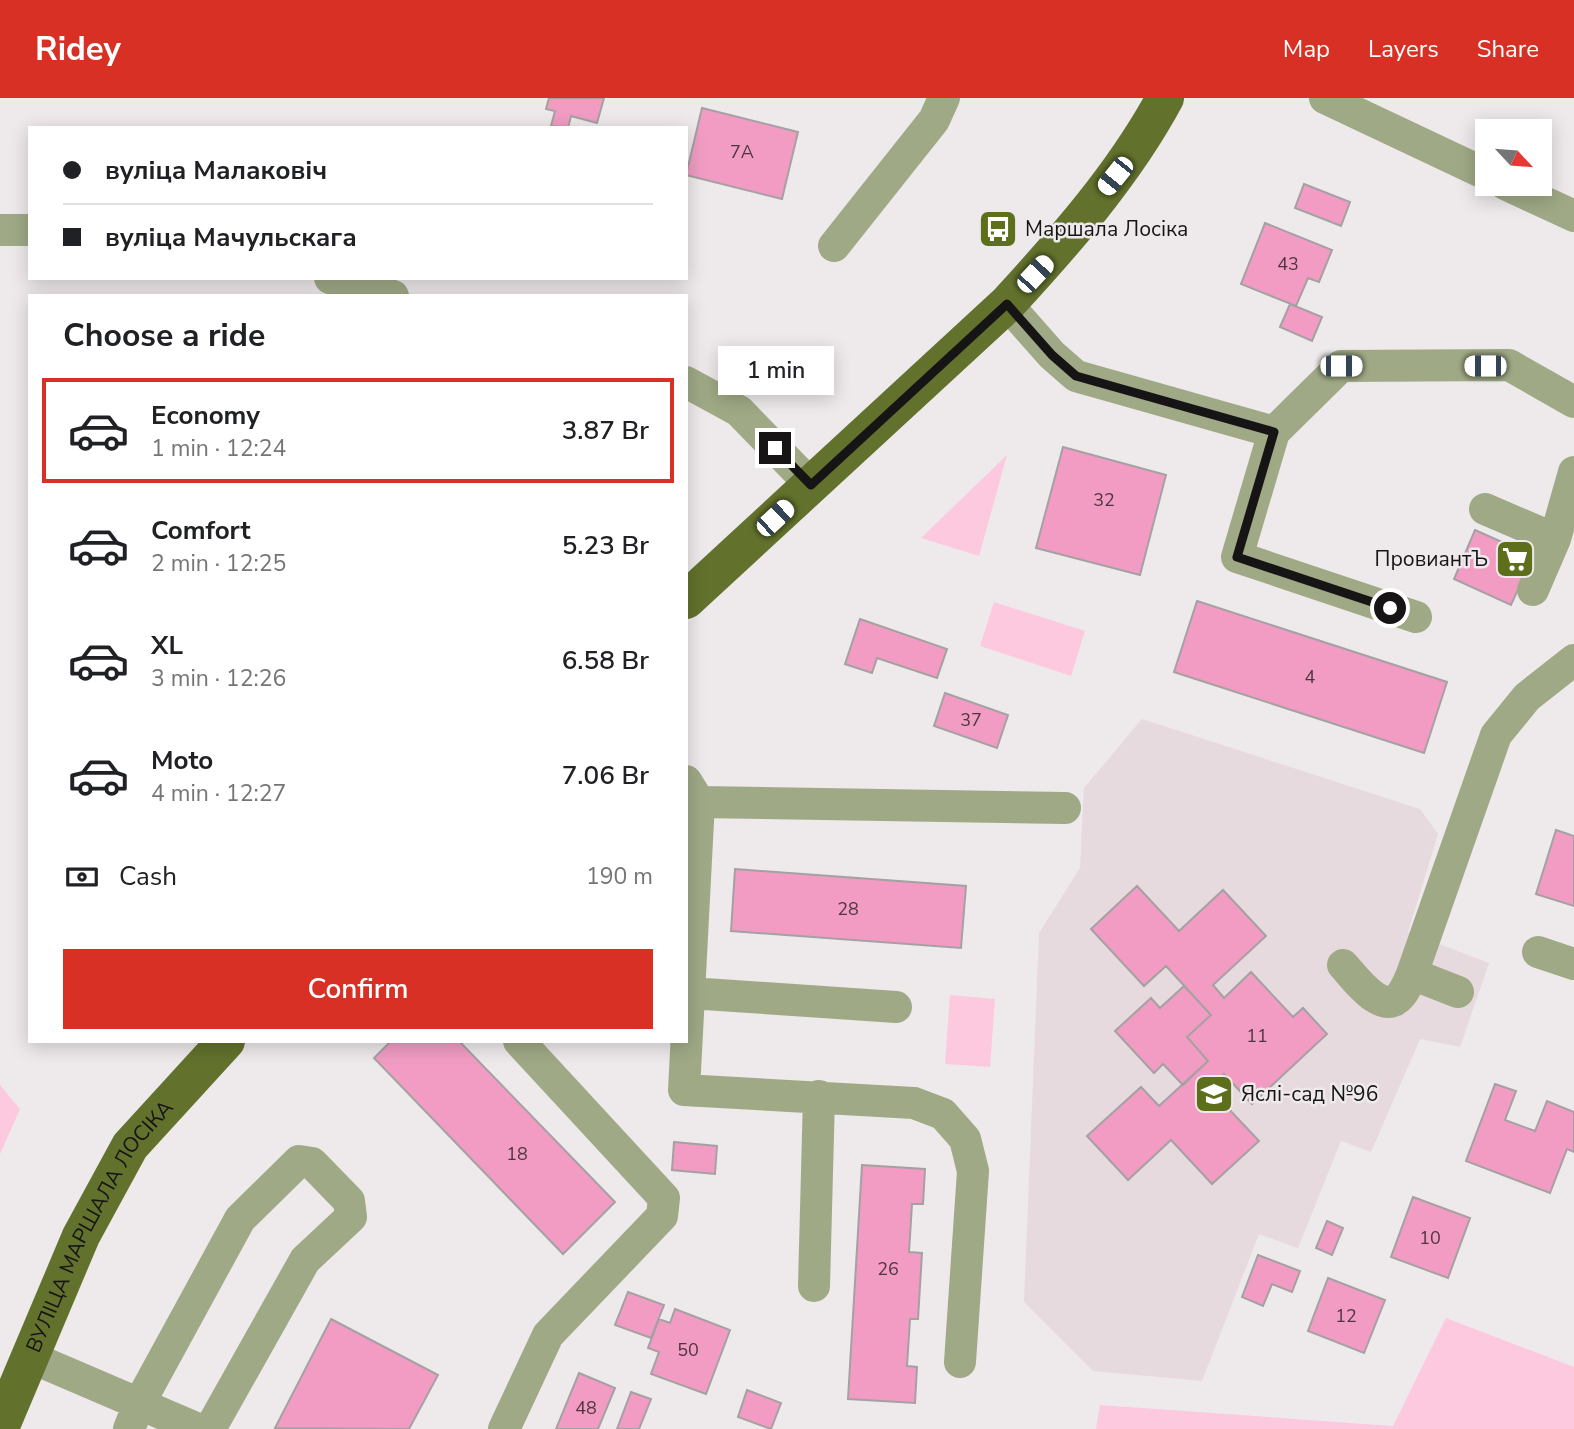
<!DOCTYPE html>
<html lang="en">
<head>
<meta charset="utf-8">
<style>
  :root { --surface:#fff; --page:#f6f6f6; --text:#202124; --muted:#757577; --line:#e0e0e0; --accent:#d93025 }
  body { margin:0; font-family:"Nunito Sans",sans-serif; background:var(--page); color:var(--text); height:100vh; display:flex; flex-direction:column; font-size:26px; white-space:nowrap }
  * { box-sizing:border-box; margin:0 }
  p { font-size:23px; color:var(--muted) }
  .icon { flex:none; width:38px; height:38px; fill:none; stroke:currentColor; stroke-width:2; stroke-linecap:round; stroke-linejoin:round }
  .map { position:relative; flex:1; overflow:hidden }
  .drawer { position:absolute; left:28px; top:196px; width:660px; height:749px; display:flex; flex-direction:column; background:var(--surface); border-radius:0px; box-shadow:0 4px 18px #0003 }
  .drawer>* { flex:none }
  .banner { position:absolute; left:28px; top:28px; width:660px; height:154px; border-radius:0px; box-shadow:0 4px 18px #0003; display:grid; align-content:center; height:154px; padding:0 35px; background:var(--surface) }
  .needle { width:46px; rotate:116deg }
  .tools { position:absolute; left:1475px; top:21px; display:grid; gap:14px }
  .tools a { display:grid; place-items:center; width:77px; height:77px; border-radius:0px; background:var(--surface); box-shadow:0 4px 18px #0003; font-size:35px }
  .end { position:absolute; width:32px; height:32px; margin:-16px; border:9px solid #161415; background:#fff; box-shadow:0 0 0 4px #fff }
  .from { border-radius:50% }
  .bubble { position:absolute; height:49px; border-radius:0px; background:var(--surface); box-shadow:0 4px 18px #0003; font-size:23px; font-weight:600; line-height:49px; text-align:center }
  .car { position:absolute; width:21px; height:42px; margin:-21px -10px; border-radius:9px; box-shadow:0 0 5px 2px #0007; background:linear-gradient(#fff 24%,#345 0 40%,#fff 0 76%,#345 0 86%,#fff 0) }
  .banner b { display:flex; align-items:center; gap:24px; height:66px; font-size:26px }
  .banner b+b { border-top:2px solid var(--line) }
  .banner i { width:18px; height:18px; background:var(--text) }
  ul { padding:0; list-style:none }
  li { display:flex; align-items:center; gap:21px; height:105px; margin:0 14px 10px; padding:0 21px; border:4px solid transparent; border-radius:0px }
  li div { flex:1 }
  li b { display:block; font-size:26px }
  li em { font-style:normal; font-weight:600 }
  li.on { border-color:var(--accent) }
  li>.icon { width:63px; height:63px; stroke-width:1.5 }
  h2 { padding:0 35px; font-size:32px; line-height:84px }
  .pay { display:flex; align-items:center; gap:18px; height:77px; padding:0 35px; font-size:26px }
  .pay p { margin-inline-start:auto }
  .button { display:flex; gap:14px; margin-top:auto; padding:14px 35px }
  .button a { flex:1; height:80px; border-radius:0px; background:var(--accent); color:#fff; font-size:28px; font-weight:600; line-height:80px; text-align:center }
  header { display:flex; align-items:center; gap:42px; box-sizing:border-box; height:98px; padding:0 35px; background:var(--accent); color:#fff }
  header strong { font-size:33px }
  nav { display:flex; gap:38px; margin-inline-start:auto; font-size:24px }
  .map>svg:first-child { display:block }
  .built { fill:#e7dadf }
  .green { fill:#fdc9de }
  .building { fill:#f29cc3; stroke:#a5a1a3; stroke-width:2 }
  .lines { fill:none; stroke-linecap:round; stroke-linejoin:round }
  .minor { stroke:#9fa986; stroke-width:32 }
  .major { stroke:#62712c; stroke-width:38 }
  .route { stroke:#161415; stroke-width:9 }
  .labels { text-anchor:middle; dominant-baseline:central; stroke-width:5; stroke-linejoin:round; paint-order:stroke }
  .number-label { font-size:18px; fill:#4d3640 }
  .poi-label { font-size:21px; fill:#161415; stroke:#eee9eb; text-anchor:start }
  .street-label { font-size:21px; fill:#161415; stroke:#eee9eb }
</style>
</head>
<body>
<header>
<strong>Ridey</strong>
<nav><a>Map</a><a>Layers</a><a>Share</a></nav>
</header>
<div class="map">
<svg width="1574" height="1331" viewBox="0 0 1574 1331">
  <rect width="100%" height="100%" fill="#eee9eb"/>
  <path class="built" d="M1142,621L1420,711L1438,736L1408,834L1489,865L1460,949L1420,941L1371,1054L1341,1043L1298,1150L1259,1136L1202,1283L1093,1273L1024,1204L1039,835L1080,770L1084,690Z"/>
  <path class="green" d="M1007,357L979,458L921,440Z
    M994,504L1085,533L1071,578L980,548Z
    M950,897L995,901L990,969L945,966Z
    M0,987L20,1011L0,1056Z
    M1446,1220L1574,1269V1331H1096L1100,1307L1393,1328Z"/>
  <path class="building" d="M549,0H604L597,25L571,18L568,30L551,28L555,13L546,11Z
    M702,10L798,34L782,101L686,77Z
    M1304,86L1350,104L1341,128L1295,110Z
    M1265,125L1332,152L1319,184L1308,180L1296,208L1241,186Z
    M1290,206L1322,219L1312,243L1280,229Z
    M1063,349L1166,377L1140,477L1036,450Z
    M1475,432L1533,458L1511,507L1454,481Z
    M1197,503L1447,584L1424,655L1174,574Z
    M860,521L947,551L937,580L877,560L872,575L845,566Z
    M945,595L1008,617L997,650L934,628Z
    M1556,732L1574,738V808L1536,796Z
    M735,771L966,788L961,850L731,833Z
    M1137,788L1179,833L1223,792L1266,838L1213,887L1224,900L1251,874L1293,919L1303,910L1327,936L1252,1006L1224,976L1209,990L1259,1043L1212,1086L1171,1042L1128,1082L1087,1038L1141,989L1159,1008L1208,963L1187,939L1211,917L1166,868L1144,888L1091,831Z
    M1184,888L1211,917L1187,939L1208,963L1183,987L1163,966L1154,975L1115,933L1151,900L1160,910Z
    M391,943H459L615,1104L563,1156L374,960Z
    M1495,986L1516,993L1505,1022L1535,1033L1547,1003L1574,1014V1054L1567,1051L1550,1095L1466,1063Z
    M674,1044L717,1048L715,1076L672,1072Z
    M862,1067L925,1071L923,1106H912L909,1154L922,1155L918,1221H910L907,1268L917,1269L915,1305L848,1301Z
    M1413,1099L1470,1120L1448,1180L1391,1159Z
    M1327,1123L1343,1130L1332,1157L1316,1150Z
    M1258,1157L1300,1173L1292,1194L1272,1186L1263,1208L1242,1199Z
    M1328,1180L1385,1202L1364,1255L1308,1233Z
    M628,1194L664,1207L651,1240L615,1227Z
    M675,1211L730,1232L706,1296L651,1276L659,1254L648,1250L659,1221L670,1225Z
    M331,1221L438,1277L409,1331L275,1330Z
    M579,1275L615,1290L598,1331H556Z
    M747,1292L781,1305L771,1331L738,1319Z
    M631,1294L651,1301L639,1331H617Z"/>
  <g class="lines">
    <path class="minor" d="M1325,0L1488,77
      M1505,86L1574,118
      M0,132H30
      M834,148L934,22L944,0
      M330,180L393,198
      M1007,206L1052,257L1076,278L1274,334
      M686,284L739,313L811,387
      M1485,411L1555,441
      M1533,492L1555,441L1574,374
      M1416,519L1237,459L1274,334L1341,268L1509,267L1574,304
      M686,683L699,704L684,992L914,1005L943,1016L965,1041L973,1073L960,1264
      M699,704L1065,710
      M1538,854L1574,866
      M1343,867C1355,880 1383,920 1401,897C1406,891 1409,883 1412,876L1496,637L1527,599L1574,562
      M1412,876L1458,894
      M690,895L896,909
      M814,1188L819,998
      M30,1259L198,1331
      M129,1331L139,1306L240,1121L299,1063L312,1065L349,1103L351,1119L305,1162L210,1331
      M504,1331L548,1237L662,1118L664,1100L519,943"/>
    <g class="major">
      <path d="M686,502L1007,206C1065,143 1124,76 1165,0"/>
      <path id="s1" d="M0,1330L81,1138L130,1048L226,943"/>
    </g>
  </g>
  <g class="lines">
    <path class="route" d="M775,350L811,387L1007,206L1052,257L1076,278L1274,334L1237,459L1390,510"/>
  </g>
  <defs>
    <g id="bus-square" transform="scale(2.0125)"><rect x="-9" y="-9" width="18" height="18" rx="4" fill="#5e6f1c" stroke="#eee9eb"/><path d="M-5-6H5V4H4V6H2V4H-2V6H-4V4H-5ZM-3.5-4V0h7V-4ZM-3.5 1.2v1.5H-2V1.2ZM2 1.2v1.5H3.5V1.2Z" fill="#fff"/></g>
    <g id="supermarket-square" transform="scale(2.0125)"><rect x="-9" y="-9" width="18" height="18" rx="4" fill="#5e6f1c" stroke="#eee9eb"/><path d="M-6-5.5h2.5l.6 2H6L4.5 2H-2.5L-4.4-4H-6ZM-1.5 3.2a1.3 1.3 0 1 0 .1 0ZM3 3.2a1.3 1.3 0 1 0 .1 0Z" fill="#fff"/></g>
    <g id="school-square" transform="scale(2.0125)"><rect x="-9" y="-9" width="18" height="18" rx="4" fill="#5e6f1c" stroke="#eee9eb"/><path d="M0-5L7-2L0 1L-7-2ZM-4 1L0 2.5L4 1V4Q0 6-4 4Z" fill="#fff"/></g>
  </defs>
  <g fill-rule="evenodd">
    <use href="#bus-square" x="998" y="131"/>
    <use href="#supermarket-square" x="1515" y="461"/>
    <use href="#school-square" x="1214" y="996"/>
  </g>
  <g class="labels">
    <g class="number-label">
      <text x="742" y="54">7А</text>
      <text x="1288" y="166">43</text>
      <text x="1104" y="402">32</text>
      <text x="1310" y="579">4</text>
      <text x="971" y="622">37</text>
      <text x="848" y="811">28</text>
      <text x="1257" y="938">11</text>
      <text x="517" y="1056">18</text>
      <text x="1430" y="1140">10</text>
      <text x="888" y="1171">26</text>
      <text x="1346" y="1218">12</text>
      <text x="688" y="1252">50</text>
      <text x="586" y="1310">48</text>
    </g>
    <g class="poi-label">
      <text x="1025" y="131">Маршала Лосіка</text>
      <text x="1488" y="461" text-anchor="end">ПровиантЪ</text>
      <text x="1241" y="996">Яслі-сад №96</text>
    </g>
    <g class="street-label">
      <text stroke="none"><textPath href="#s1" startOffset="226">ВУЛІЦА МАРШАЛА ЛОСІКА</textPath></text>
    </g>
  </g>
</svg>
<div class="tools">
<a><svg class="needle" viewBox="-14 -14 28 28"><path d="M0-13l5 13h-10z" fill="#e53935"/><path d="M0 13l5-13h-10z" fill="#757577"/></svg></a>
</div>
<i class="end from" style="left:1390px;top:510px"></i>
<i class="end" style="left:775px;top:350px"></i>
<div class="bubble" style="left:718px;top:248px;width:116px">1 min</div>
<i class="car" style="left:1115px;top:78px;rotate:219deg"></i>
<i class="car" style="left:1035px;top:176px;rotate:43deg"></i>
<i class="car" style="left:1341px;top:268px;rotate:90deg"></i>
<i class="car" style="left:1485px;top:268px;rotate:270deg"></i>
<i class="car" style="left:775px;top:420px;rotate:47deg"></i>
<div class="banner">
<b><i class="from"></i>вуліца Малаковіч</b>
<b><i></i>вуліца Мачульскага</b>
</div>
<section class="drawer">
<h2>Choose a ride</h2>
<ul>
<li class="on"><svg class="icon" aria-label="car" viewBox="0 0 24 24"><path d="M5 17H2v-5l4-1 3-4h7l3 4 3 1v5h-3M9 17h6M6 11h13"/><circle cx="7" cy="17" r="2"/><circle cx="17" cy="17" r="2"/></svg><div><b>Economy</b><p>1 min · 12:24</p></div><em>3.87 Br</em></li>
<li><svg class="icon" aria-label="car" viewBox="0 0 24 24"><path d="M5 17H2v-5l4-1 3-4h7l3 4 3 1v5h-3M9 17h6M6 11h13"/><circle cx="7" cy="17" r="2"/><circle cx="17" cy="17" r="2"/></svg><div><b>Comfort</b><p>2 min · 12:25</p></div><em>5.23 Br</em></li>
<li><svg class="icon" aria-label="car" viewBox="0 0 24 24"><path d="M5 17H2v-5l4-1 3-4h7l3 4 3 1v5h-3M9 17h6M6 11h13"/><circle cx="7" cy="17" r="2"/><circle cx="17" cy="17" r="2"/></svg><div><b>XL</b><p>3 min · 12:26</p></div><em>6.58 Br</em></li>
<li><svg class="icon" aria-label="car" viewBox="0 0 24 24"><path d="M5 17H2v-5l4-1 3-4h7l3 4 3 1v5h-3M9 17h6M6 11h13"/><circle cx="7" cy="17" r="2"/><circle cx="17" cy="17" r="2"/></svg><div><b>Moto</b><p>4 min · 12:27</p></div><em>7.06 Br</em></li>
</ul>
<div class="pay"><svg class="icon" aria-label="cash" viewBox="0 0 24 24"><path d="M3 7h18v10H3z"/><circle cx="12" cy="12" r="2"/></svg>Cash<p>190 m</p></div>
<div class="button"><a>Confirm</a></div>
</section>
</div>
</body>
</html>
